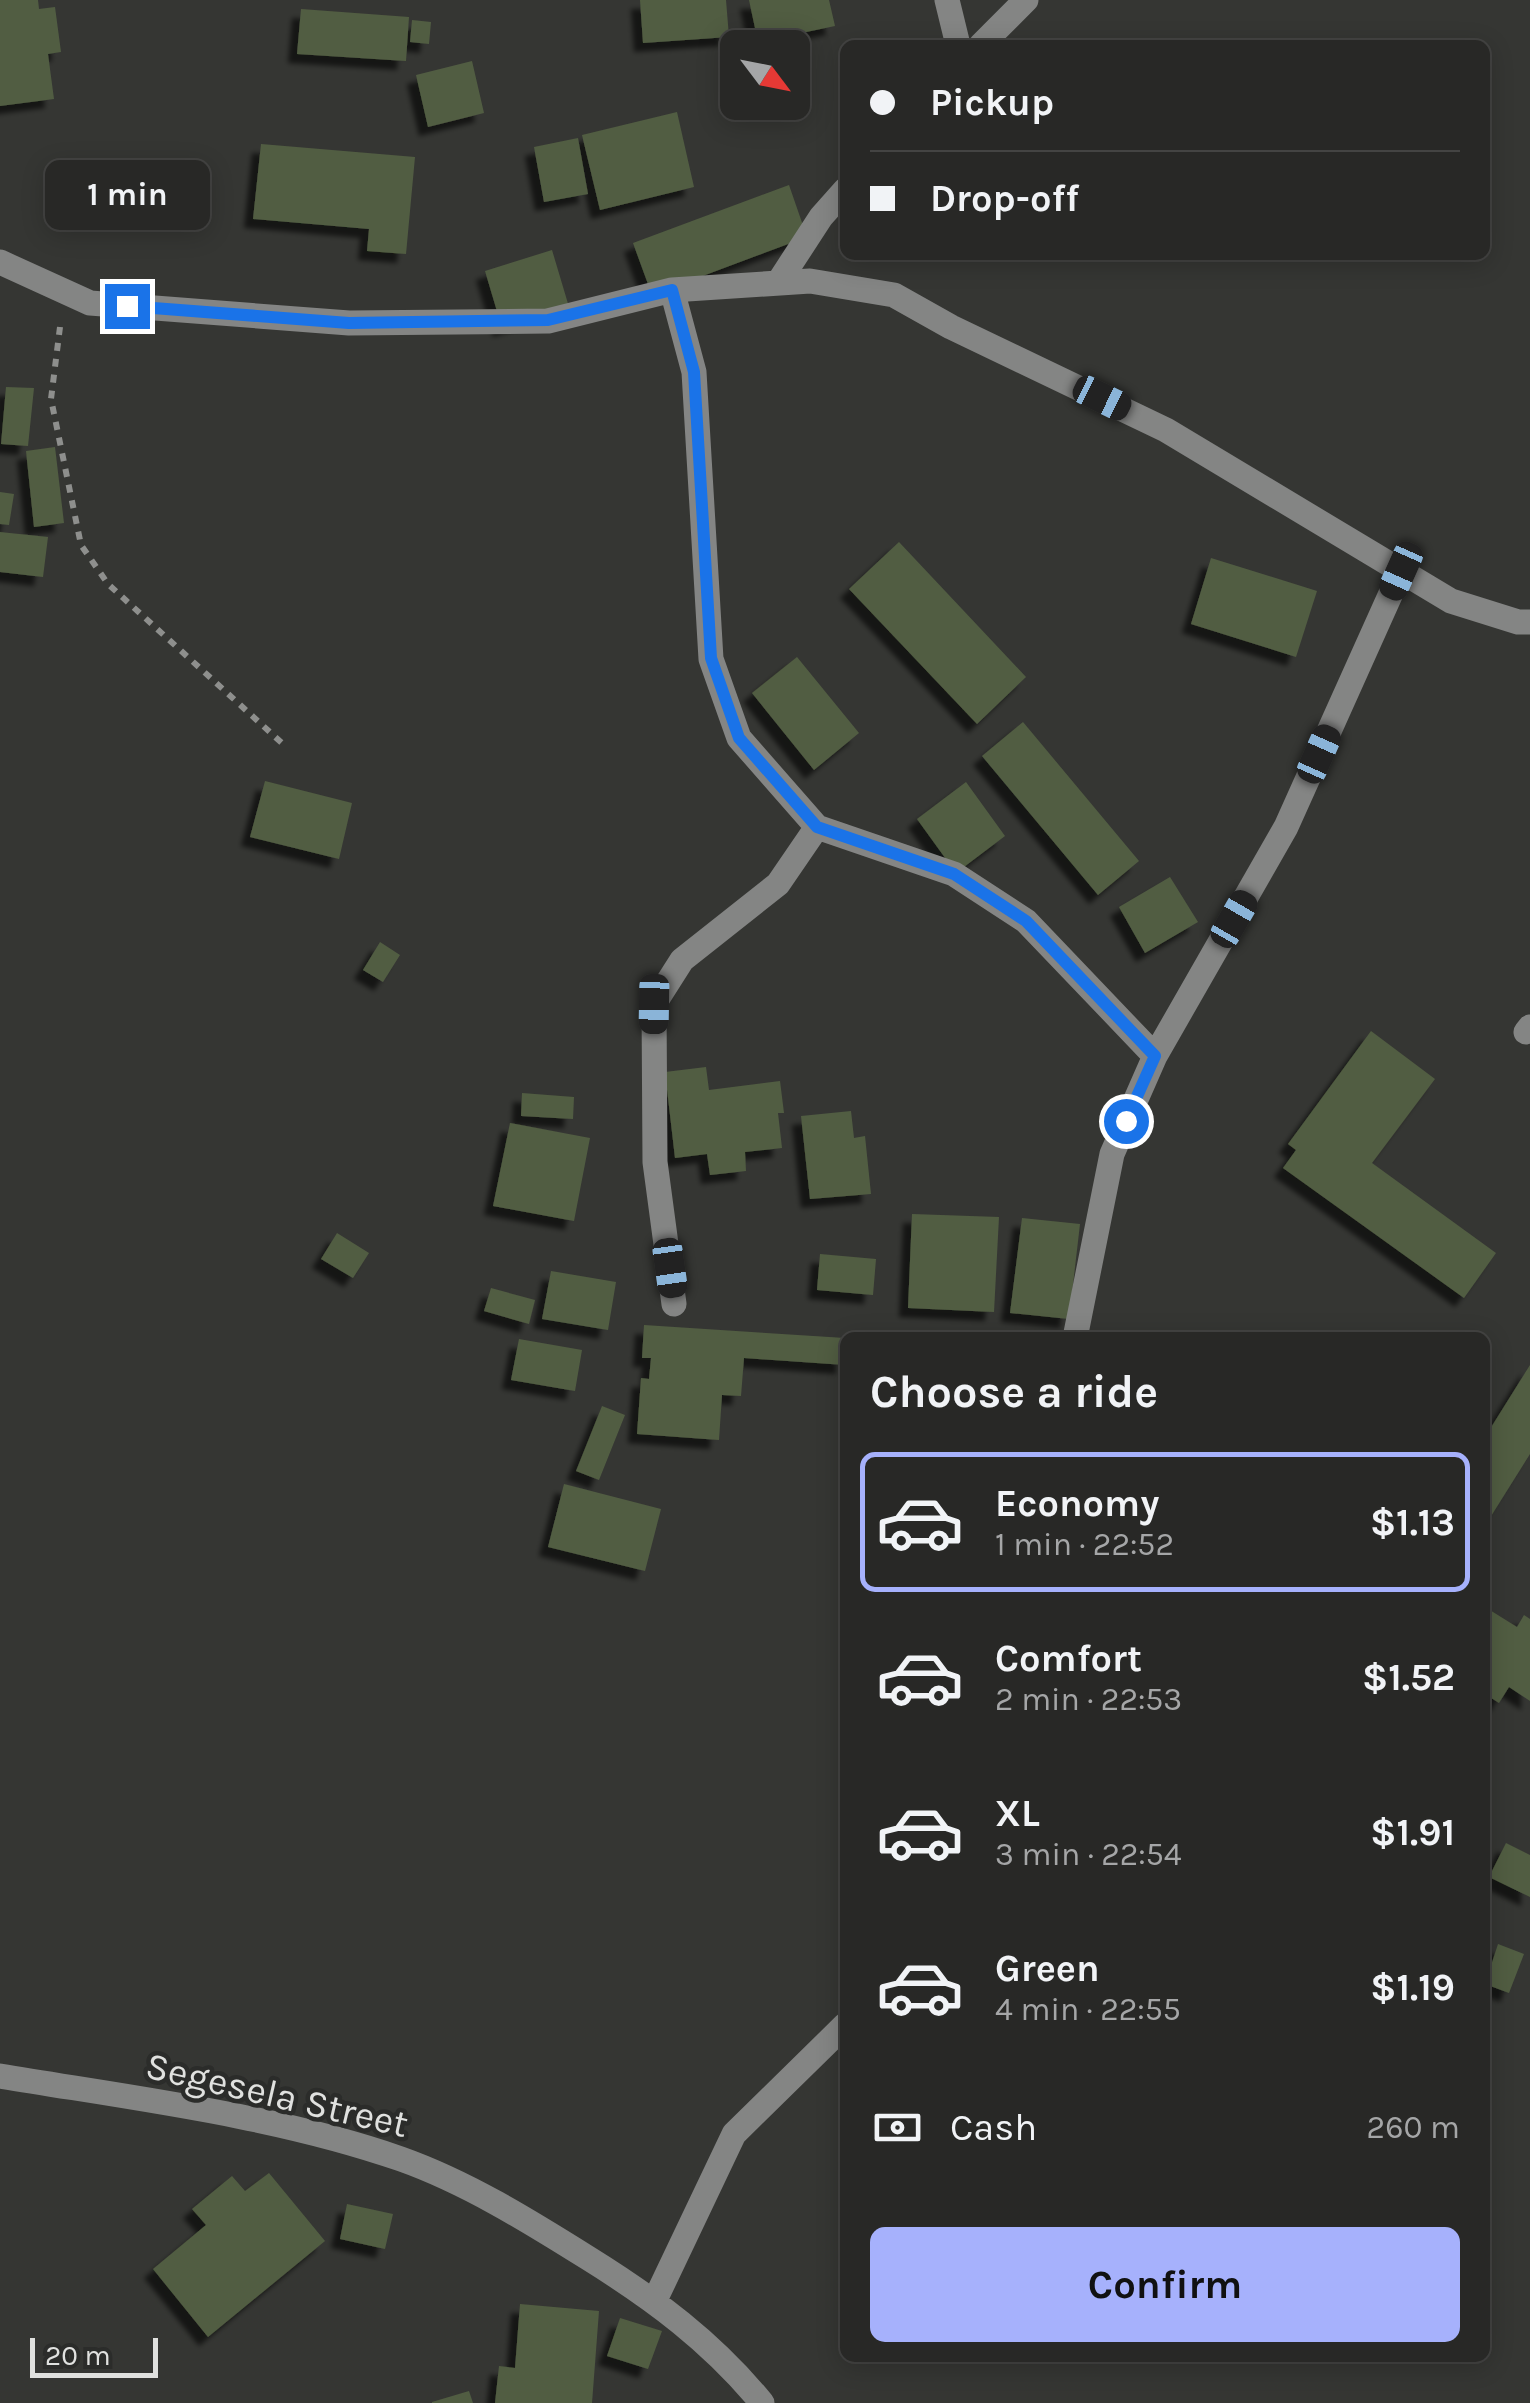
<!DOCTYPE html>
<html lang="en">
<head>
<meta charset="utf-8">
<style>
  :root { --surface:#282826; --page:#30302e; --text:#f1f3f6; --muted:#a5a6a7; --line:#444443; --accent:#a6b1fc }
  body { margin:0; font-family:Karla,sans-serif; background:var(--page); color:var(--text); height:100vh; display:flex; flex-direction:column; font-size:38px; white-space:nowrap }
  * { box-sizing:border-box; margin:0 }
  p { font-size:32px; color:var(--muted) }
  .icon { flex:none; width:55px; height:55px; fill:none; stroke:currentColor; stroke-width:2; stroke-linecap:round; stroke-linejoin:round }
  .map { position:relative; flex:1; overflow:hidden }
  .side { position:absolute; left:840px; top:1332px; width:650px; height:1030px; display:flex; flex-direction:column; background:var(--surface); border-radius:15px; box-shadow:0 5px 25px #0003,0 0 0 2px var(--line) }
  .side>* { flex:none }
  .banner { position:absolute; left:840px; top:40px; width:650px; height:220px; border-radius:15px; box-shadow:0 5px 25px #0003,0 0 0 2px var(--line); display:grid; align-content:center; height:220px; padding:0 30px; background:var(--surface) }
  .needle { width:65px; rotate:122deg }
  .fabs { position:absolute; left:720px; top:30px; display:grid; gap:20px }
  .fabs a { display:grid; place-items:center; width:90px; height:90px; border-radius:15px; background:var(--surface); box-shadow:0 5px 25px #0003,0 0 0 2px var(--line); font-size:50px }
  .scale { position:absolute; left:30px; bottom:25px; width:128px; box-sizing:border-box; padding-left:10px; border:5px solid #e0e1df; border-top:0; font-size:28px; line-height:35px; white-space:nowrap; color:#e0e1df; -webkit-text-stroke:8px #2b2c2a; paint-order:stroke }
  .end { position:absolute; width:45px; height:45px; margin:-22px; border:12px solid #1a73e8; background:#fff; box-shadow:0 0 0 5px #fff }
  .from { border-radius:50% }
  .bubble { position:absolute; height:70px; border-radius:15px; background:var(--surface); box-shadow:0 5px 25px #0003,0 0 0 2px var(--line); font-size:32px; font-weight:700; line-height:70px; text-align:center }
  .car { position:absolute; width:30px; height:60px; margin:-30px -15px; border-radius:12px; box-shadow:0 0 8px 2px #0007; background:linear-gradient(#222 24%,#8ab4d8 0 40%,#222 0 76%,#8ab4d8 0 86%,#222 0) }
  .banner b { display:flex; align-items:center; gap:35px; height:95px; font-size:38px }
  .banner b+b { border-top:2px solid var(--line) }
  .banner i { width:25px; height:25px; background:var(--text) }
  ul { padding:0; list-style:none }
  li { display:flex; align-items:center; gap:30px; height:140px; margin:0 20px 15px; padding:0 10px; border:5px solid transparent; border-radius:15px }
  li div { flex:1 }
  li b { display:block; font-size:38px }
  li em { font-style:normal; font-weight:700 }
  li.active { border-color:var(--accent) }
  li>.icon { width:90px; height:90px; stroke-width:1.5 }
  h2 { padding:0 30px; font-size:45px; line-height:120px }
  .pay { display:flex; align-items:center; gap:25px; height:110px; padding:0 30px; font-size:38px }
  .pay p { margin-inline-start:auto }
  .cta { display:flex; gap:20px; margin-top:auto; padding:20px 30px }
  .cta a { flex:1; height:115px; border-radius:15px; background:var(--accent); color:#111; font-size:40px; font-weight:700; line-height:115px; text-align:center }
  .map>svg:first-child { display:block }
  .building { fill:#515d42; filter:url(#shadow) }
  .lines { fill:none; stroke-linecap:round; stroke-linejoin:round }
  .path { stroke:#8e8f8d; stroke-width:6; stroke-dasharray:8 8; stroke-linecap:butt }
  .minor { stroke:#848584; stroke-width:25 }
  .route { stroke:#1a73e8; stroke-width:12 }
  .labels { text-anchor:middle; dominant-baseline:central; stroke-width:9; stroke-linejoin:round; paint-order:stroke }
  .street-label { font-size:38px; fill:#e0e1df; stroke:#2b2c2a }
</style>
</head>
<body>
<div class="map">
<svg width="1530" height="2403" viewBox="0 0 1530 2403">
  <defs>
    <filter id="shadow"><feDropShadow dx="-9" dy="9" stdDeviation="2.5" flood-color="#0009"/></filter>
  </defs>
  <rect width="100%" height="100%" fill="#353633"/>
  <path class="building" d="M0,0H38L39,9L55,7L61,52L48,54L54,99L0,106Z
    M640,0H726L729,37L643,43Z
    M749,0H829L835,26L758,42Z
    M301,9L409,17L406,61L297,54Z
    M412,20L431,22L429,44L410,42Z
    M472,61L484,113L428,127L416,75Z
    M677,112L694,187L600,210L582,135Z
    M578,138L588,194L544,202L534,147Z
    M261,144L415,157L406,254L367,251L369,229L253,219Z
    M789,185L807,237L652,295L633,243Z
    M552,250L569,307L502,328L485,271Z
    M6,387L34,388L28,446L1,444Z
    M55,447L64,523L34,527L26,451Z
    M0,492L14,494L9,525L0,524Z
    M0,532L48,537L43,577L0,572Z
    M899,542L1026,677L977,724L849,589Z
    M1211,558L1317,591L1296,657L1191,624Z
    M797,657L859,733L814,770L752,693Z
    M1023,722L1139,861L1098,895L982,756Z
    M265,781L352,803L339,859L250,837Z
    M966,782L1005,836L956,873L917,819Z
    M1170,877L1198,922L1145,953L1119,907Z
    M380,942L400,955L383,982L363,970Z
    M1371,1031L1435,1079L1372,1163L1496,1253L1464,1298L1283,1168L1296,1150L1288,1144Z
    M706,1067L709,1090L780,1081L784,1113H778L782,1148L745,1152L746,1171L710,1175L707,1154L675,1158L665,1072Z
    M522,1093L574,1097L573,1119L521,1116Z
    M851,1111L854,1138L865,1136L871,1194L810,1199L801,1116Z
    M510,1123L590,1138L574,1221L493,1206Z
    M912,1214L999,1217L994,1312L908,1308Z
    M1022,1218L1080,1224L1069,1319L1010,1313Z
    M337,1233L369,1253L353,1278L321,1259Z
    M820,1254L876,1259L873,1295L817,1290Z
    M551,1271L616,1282L608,1330L542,1319Z
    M491,1288L535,1300L529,1324L484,1311Z
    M644,1325L845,1338V1365L744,1358L741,1396L722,1395L719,1440L637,1434L641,1378L649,1379L651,1358H642Z
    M519,1339L582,1350L575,1391L511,1380Z
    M1530,1365V1454L1488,1521L1485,1519V1437Z
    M602,1406L625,1415L599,1480L576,1471Z
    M564,1484L661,1509L645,1571L548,1547Z
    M1485,1607L1517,1627L1524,1615L1530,1619V1701L1509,1687L1499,1703L1485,1694Z
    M1506,1843L1530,1855V1897L1489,1877Z
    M1498,1944L1524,1954L1509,1993L1485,1984Z
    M269,2173L325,2241L208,2337L153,2269L206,2225L192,2209L232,2176L245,2191Z
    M347,2204L393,2214L385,2249L340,2239Z
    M520,2304L599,2311L592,2403H495L499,2366L515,2368Z
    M620,2318L662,2331L648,2369L607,2356Z
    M469,2391L473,2403H432V2402Z"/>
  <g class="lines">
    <path class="path" d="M60,327L51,399L81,545L108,584L284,745"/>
    <path class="minor" d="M947,0L958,45
      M981,45L1026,0
      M0,262L90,303L349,323L548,321L672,290L810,281L894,295L951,327L1166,430L1451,601L1518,622H1530
      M778,283L821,217L845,190
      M672,290L694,372L711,659L739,738L817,827L954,874L1026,921L1155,1056
      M1526,1032L1530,1027
      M674,1304L655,1162L654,1004L682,960L778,884L817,827
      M1075,1338L1112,1154L1155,1056L1286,827L1401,571
      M0,2076C132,2098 274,2115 401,2159C466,2182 529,2221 588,2258C654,2299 712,2342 762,2403
      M655,2300L734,2134L845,2025"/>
  </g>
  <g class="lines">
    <path class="route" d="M127,306L349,323L548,320L672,290L694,372L711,658L739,738L817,827L954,874L1026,921L1155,1056L1126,1121"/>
  </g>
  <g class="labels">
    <g class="street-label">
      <text transform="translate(277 2095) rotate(13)">Segesela Street</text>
    </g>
  </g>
</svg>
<div class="fabs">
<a><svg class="needle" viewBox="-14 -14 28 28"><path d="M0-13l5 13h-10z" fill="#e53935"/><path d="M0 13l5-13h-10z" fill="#a5a6a7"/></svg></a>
</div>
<div class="scale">20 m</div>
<i class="end from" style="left:1126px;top:1121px"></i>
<i class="end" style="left:127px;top:306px"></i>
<div class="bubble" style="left:45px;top:160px;width:165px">1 min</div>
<i class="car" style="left:1102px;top:398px;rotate:116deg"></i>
<i class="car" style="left:1401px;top:571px;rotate:204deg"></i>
<i class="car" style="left:1319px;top:754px;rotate:24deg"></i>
<i class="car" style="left:1234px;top:919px;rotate:30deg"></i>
<i class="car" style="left:654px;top:1004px;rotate:181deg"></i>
<i class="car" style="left:670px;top:1268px;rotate:172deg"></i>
<div class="banner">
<b><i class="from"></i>Pickup</b>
<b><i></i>Drop-off</b>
</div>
<section class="side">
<h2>Choose a ride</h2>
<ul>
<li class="active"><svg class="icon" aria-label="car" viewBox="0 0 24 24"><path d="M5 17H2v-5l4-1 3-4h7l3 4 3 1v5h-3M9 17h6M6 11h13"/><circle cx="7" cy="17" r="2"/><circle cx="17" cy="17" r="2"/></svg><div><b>Economy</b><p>1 min · 22:52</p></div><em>$1.13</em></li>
<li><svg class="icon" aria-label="car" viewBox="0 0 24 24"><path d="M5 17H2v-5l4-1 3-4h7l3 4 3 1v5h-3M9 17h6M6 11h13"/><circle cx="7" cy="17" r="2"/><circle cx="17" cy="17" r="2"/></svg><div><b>Comfort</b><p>2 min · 22:53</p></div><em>$1.52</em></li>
<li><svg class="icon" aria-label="car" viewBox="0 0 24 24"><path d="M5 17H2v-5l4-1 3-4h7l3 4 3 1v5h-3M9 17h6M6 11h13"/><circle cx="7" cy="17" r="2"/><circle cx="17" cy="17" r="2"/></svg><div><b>XL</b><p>3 min · 22:54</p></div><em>$1.91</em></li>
<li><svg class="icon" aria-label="car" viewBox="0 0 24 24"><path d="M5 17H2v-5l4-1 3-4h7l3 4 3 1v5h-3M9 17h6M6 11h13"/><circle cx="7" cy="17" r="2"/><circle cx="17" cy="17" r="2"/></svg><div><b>Green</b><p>4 min · 22:55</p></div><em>$1.19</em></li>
</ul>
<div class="pay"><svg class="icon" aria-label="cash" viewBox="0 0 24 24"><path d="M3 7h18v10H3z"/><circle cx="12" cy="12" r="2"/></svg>Cash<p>260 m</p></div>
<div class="cta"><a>Confirm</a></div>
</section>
</div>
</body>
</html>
